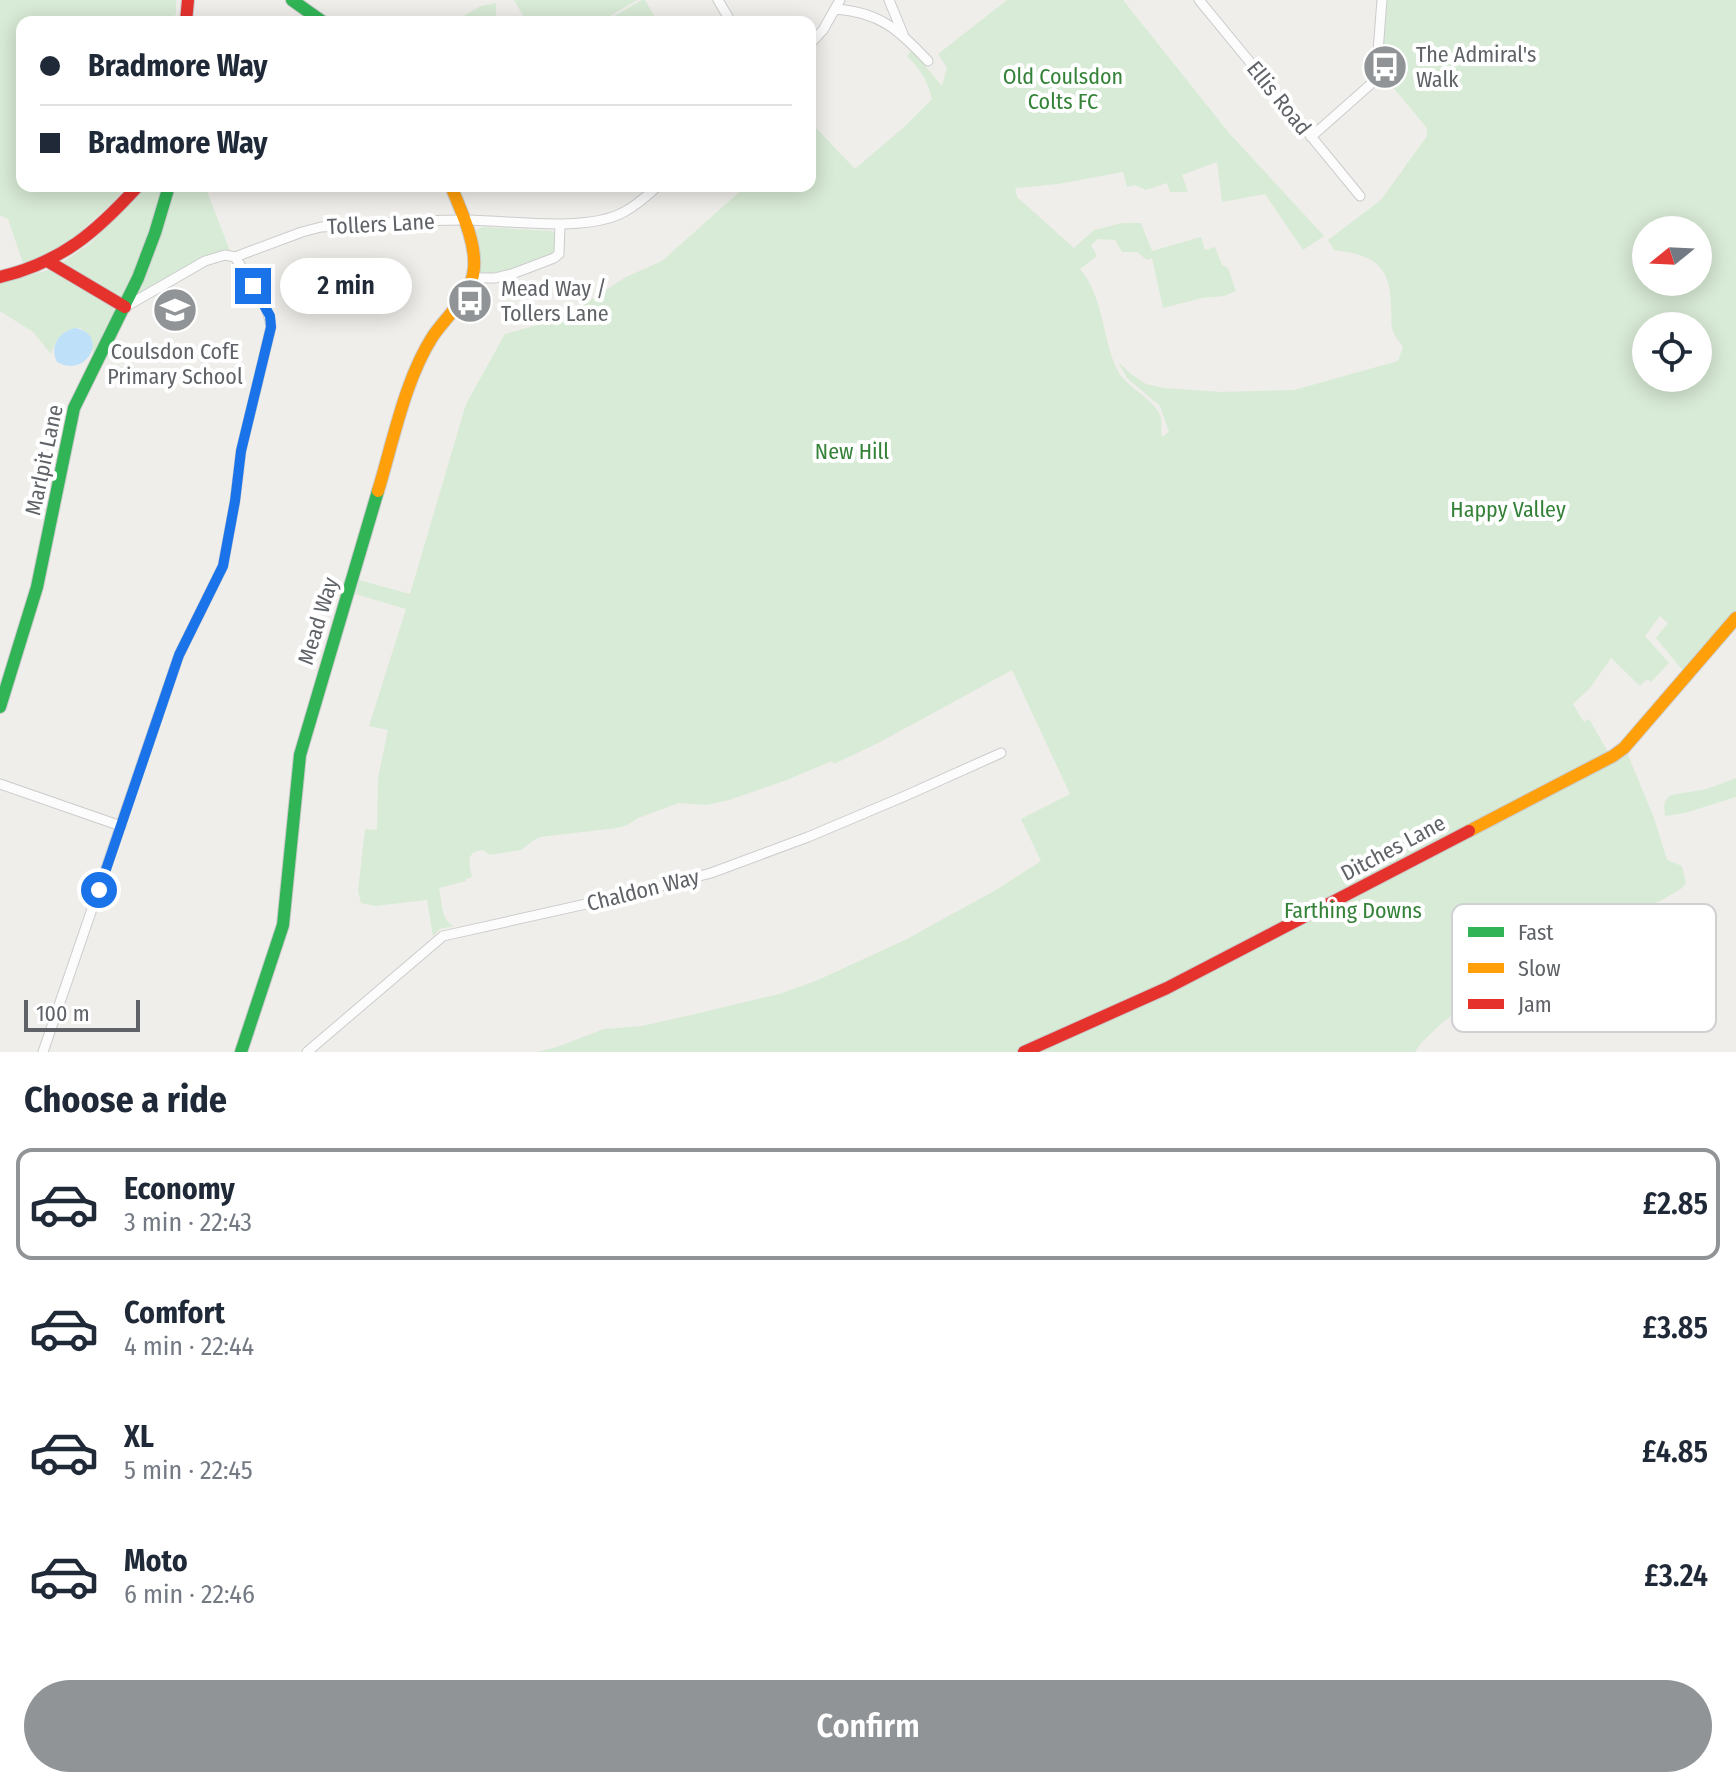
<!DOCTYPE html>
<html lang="en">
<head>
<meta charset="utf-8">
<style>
  :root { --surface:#fff; --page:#f2f2f3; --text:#1f2937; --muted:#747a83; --line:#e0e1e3; --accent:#919496 }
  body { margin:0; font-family:"Fira Sans Condensed",sans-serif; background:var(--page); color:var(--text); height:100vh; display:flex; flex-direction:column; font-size:30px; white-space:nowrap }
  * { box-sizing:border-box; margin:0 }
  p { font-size:26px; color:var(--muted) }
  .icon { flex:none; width:44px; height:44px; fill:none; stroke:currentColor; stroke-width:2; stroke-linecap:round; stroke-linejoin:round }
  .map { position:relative; height:1052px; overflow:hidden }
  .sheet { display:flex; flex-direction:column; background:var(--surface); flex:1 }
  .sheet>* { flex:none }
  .top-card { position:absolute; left:16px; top:16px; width:800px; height:176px; border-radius:16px; box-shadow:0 4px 20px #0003; display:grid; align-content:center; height:176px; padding:0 24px; background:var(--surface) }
  .needle { width:52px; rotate:252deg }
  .buttons { position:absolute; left:1632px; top:216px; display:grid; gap:16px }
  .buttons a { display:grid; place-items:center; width:80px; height:80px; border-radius:50%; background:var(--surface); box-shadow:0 4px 20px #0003; font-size:40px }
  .scale { position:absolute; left:24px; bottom:20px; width:116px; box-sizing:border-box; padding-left:8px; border:4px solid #5f6368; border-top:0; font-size:22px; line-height:28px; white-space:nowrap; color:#5f6368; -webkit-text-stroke:6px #fff; paint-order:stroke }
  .end { position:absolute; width:36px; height:36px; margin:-18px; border:10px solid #1a73e8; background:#fff; box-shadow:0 0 0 4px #fff }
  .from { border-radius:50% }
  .bubble { position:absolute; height:56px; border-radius:28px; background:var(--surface); box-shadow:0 4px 20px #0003; font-size:26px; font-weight:600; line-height:56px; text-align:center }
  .top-card b { display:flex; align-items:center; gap:28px; height:76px; font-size:30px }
  .top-card b+b { border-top:2px solid var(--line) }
  .top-card i { width:20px; height:20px; background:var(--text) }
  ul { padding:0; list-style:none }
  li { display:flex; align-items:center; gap:24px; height:112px; margin:0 16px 12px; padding:0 8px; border:4px solid transparent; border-radius:16px }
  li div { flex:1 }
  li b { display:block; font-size:30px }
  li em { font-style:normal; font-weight:600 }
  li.active { border-color:var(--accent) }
  li>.icon { width:72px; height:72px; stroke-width:1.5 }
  h2 { padding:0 24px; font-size:36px; line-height:96px }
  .button { display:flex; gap:16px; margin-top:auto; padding:16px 24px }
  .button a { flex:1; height:92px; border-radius:48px; background:var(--accent); color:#fff; font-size:32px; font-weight:600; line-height:92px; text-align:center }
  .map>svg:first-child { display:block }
  .green { fill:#d8ebd6; fill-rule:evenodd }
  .water { fill:#bfe0f9 }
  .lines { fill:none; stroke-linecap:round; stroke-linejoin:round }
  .street-casing { stroke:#cbcccc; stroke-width:11 }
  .fast-casing { stroke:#cacacb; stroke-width:14 }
  .slow-casing { stroke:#cacacb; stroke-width:14 }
  .jam-casing { stroke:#cacacb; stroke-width:14 }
  .street { stroke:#fdfcfc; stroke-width:9 }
  .fast { stroke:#30b455; stroke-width:12 }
  .slow { stroke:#ff9f0a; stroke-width:12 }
  .jam { stroke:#e5322d; stroke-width:12 }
  .route { stroke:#1a73e8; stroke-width:10 }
  .labels { text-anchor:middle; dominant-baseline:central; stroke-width:8; stroke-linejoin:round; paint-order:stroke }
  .poi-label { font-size:22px; fill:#5f6368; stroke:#fff; text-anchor:start }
  .park-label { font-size:22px; fill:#348238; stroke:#fff }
  .street-label { font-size:22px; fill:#5f6368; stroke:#fff }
  .key { fill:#fff; stroke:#cfd0d2; stroke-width:2 }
  .key-label { font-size:22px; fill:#5f6368 }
</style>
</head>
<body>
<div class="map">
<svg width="1736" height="1052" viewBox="0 0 1736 1052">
  <rect width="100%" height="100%" fill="#efeeea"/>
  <path class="green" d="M0,0H176V15L173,16V22H22V186H126L112,203L63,247L24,266L8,219L0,215Z
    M514,0H637L600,22H527Z
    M642,0H645L658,22H604Z
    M1007,0H1123L1229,133L1324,236L1303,250L1265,194L1222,202L1217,162L1182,175L1188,192H1170L1167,183L1146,190L1135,185L1127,187L1123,172L1058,184L1015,188L1017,197L1074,248L1094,230L1122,223H1141L1152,251L1201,237L1205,250L1215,247L1222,265L1228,268L1236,291L1224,296L1202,298L1163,308L1152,258L1147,260L1137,252H1122L1115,240L1098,239L1091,245L1097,256L1080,269C1105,298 1101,340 1119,373C1128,388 1158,401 1161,419C1162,425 1160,430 1162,437L1169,432L1160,406L1127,378L1118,362L1131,374L1146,384L1164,388L1221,392L1294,390L1398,361L1403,347C1400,342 1394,336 1393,331C1390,324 1392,313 1391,305C1390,264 1373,255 1334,250L1328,240L1381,200L1427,136V131L1426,127L1381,73L1387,1L1389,0H1736V612L1700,657L1684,672L1656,638L1668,623L1660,616L1645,636L1669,663L1651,682L1647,679L1640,686L1611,658L1590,688L1573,704L1584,722L1589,719L1608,752L1626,750L1654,818L1667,860L1682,866L1686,883L1682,888L1664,899L1540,959L1492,986L1443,1022L1421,1043L1415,1052H537L557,1047L604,1029L642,1026L691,1015L779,994L818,980L905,940L996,890L1041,861L1021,819L1070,794L1012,670L880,742L834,764L832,761L787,780L729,800L706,805L679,803L638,818L627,825L617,828L540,837L534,840L521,850L490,855L483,850C465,851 469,864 472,877L466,879V881L439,888C442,901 441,921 454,926L440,929L433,936L427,900L375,906L361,903L358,891L365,829L377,830L378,778L388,730L369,726L406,609L355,594L359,580L410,594L466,404L505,334L562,318L626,277L662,261L746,186H810V133L816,128L855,169L903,128L932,99C927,79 921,71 907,56L912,50L942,86L947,68L938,54ZM1646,230H1698V282H1646ZM1646,326H1698V378H1646Z
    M496,3V17L488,22H453L481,6Z
    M145,186H164L143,257L121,300L63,266V262L91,243Z
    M173,186H205L230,251L208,255L138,295L161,232Z
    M483,227L551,231L554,232L556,250L551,255C525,265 508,274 479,274L473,234L478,229Z
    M49,270L60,273L111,303C122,319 102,342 94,357C90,345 93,335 80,328C63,329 57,338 51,354L33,332L0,311V283Z
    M1736,778V797L1685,813L1665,816C1664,807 1663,801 1671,795L1707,789Z"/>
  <path class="water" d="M75,328C110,334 87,379 57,362C49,346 59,332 75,328Z"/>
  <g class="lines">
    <g class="street-casing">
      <path id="street" d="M718,0L731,22
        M889,0L903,34
        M1199,0L1360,196
        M835,9C880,12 899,30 928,61
        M810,44L823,30L840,0
        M1311,137L1372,83L1376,77L1382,0
        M472,278H495L512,274L554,258L559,254L560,224
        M125,307L205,261L225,255L235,257L302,232L321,227C368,225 416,220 464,220C507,220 586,233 624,212C637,205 647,196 658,186
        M0,784L121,826
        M43,1052L179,655L223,566L235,501L241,451L271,327C268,301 248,278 235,257
        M307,1052L443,936L631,894L711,873L808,837L905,796L1001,753"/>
    </g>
    <g class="fast-casing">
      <path id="fast" d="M292,0L323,22
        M0,707L37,587L74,408L138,278L155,233L169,186
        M241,1052L283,925L300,755L378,491"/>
    </g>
    <g class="slow-casing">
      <path id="slow" d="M378,491C393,442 405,379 433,336C448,314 472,296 474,268C476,241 461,211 451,186
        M1469,831L1613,756L1624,748L1736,618"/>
    </g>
    <g class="jam-casing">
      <path id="jam" d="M186,22L188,0
        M49,262L125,307
        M0,277C62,262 96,232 138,186
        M1024,1052L1167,988L1469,831"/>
    </g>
    <use href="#street" class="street"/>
    <use href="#fast" class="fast"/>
    <use href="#slow" class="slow"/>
    <use href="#jam" class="jam"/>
  </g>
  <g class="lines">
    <path class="route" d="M99,890L179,655L223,566L235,501L241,451L271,327L270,316L253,286"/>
  </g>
  <defs>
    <g id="bus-disc" transform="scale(2.3)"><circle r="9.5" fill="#919496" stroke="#fff"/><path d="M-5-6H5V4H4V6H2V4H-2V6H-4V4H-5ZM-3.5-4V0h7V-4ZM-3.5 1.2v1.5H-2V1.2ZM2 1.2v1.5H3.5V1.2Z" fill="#fff"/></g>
    <g id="school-disc" transform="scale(2.3)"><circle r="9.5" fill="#919496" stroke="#fff"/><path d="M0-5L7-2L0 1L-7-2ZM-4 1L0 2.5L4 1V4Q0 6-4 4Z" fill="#fff"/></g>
  </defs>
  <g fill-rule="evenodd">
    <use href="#bus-disc" x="1385" y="67"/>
    <use href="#bus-disc" x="470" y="301"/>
    <use href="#school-disc" x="175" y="310"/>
  </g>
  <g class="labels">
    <g class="poi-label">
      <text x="1416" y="54">The Admiral's<tspan x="1416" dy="25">Walk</tspan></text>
      <text x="501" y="288">Mead Way /<tspan x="501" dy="25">Tollers Lane</tspan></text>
      <text x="175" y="351" text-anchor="middle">Coulsdon CofE<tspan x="175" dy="25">Primary School</tspan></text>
    </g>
    <g class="park-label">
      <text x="1063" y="76">Old Coulsdon<tspan x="1063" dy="25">Colts FC</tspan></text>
      <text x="852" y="451">New Hill</text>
      <text x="1508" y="509">Happy Valley</text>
      <text x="1353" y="910">Farthing Downs</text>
    </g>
    <g class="street-label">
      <text transform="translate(1279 98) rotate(51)">Ellis Road</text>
      <text transform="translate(381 224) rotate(-3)">Tollers Lane</text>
      <text transform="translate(44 460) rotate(-78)">Marlpit Lane</text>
      <text transform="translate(318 621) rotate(-73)">Mead Way</text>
      <text transform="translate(1393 848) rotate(-28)">Ditches Lane</text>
      <text transform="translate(643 890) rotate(-14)">Chaldon Way</text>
    </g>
  </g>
  <rect x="1452" y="904" width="264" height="128" rx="12" class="key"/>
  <rect x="1468" y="927" width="36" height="10" fill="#30b455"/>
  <rect x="1468" y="963" width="36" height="10" fill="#ff9f0a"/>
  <rect x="1468" y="999" width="36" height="10" fill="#e5322d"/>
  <g class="key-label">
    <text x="1518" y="940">Fast</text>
    <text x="1518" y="976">Slow</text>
    <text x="1518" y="1012">Jam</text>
  </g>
</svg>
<div class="buttons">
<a><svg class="needle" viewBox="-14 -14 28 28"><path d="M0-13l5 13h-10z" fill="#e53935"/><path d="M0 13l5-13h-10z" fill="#747a83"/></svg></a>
<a><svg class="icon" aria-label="locate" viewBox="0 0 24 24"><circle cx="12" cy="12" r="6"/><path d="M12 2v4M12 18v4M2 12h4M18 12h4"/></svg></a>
</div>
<div class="scale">100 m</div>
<i class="end from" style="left:99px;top:890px"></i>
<i class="end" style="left:253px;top:286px"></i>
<div class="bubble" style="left:280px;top:258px;width:132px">2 min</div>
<div class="top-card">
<b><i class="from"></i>Bradmore Way</b>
<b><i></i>Bradmore Way</b>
</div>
</div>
<section class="sheet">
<h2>Choose a ride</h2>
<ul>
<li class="active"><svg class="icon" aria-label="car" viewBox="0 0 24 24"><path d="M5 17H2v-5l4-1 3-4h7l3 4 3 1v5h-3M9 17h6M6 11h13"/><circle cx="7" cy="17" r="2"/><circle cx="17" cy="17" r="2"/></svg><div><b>Economy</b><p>3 min · 22:43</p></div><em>£2.85</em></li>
<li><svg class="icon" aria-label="car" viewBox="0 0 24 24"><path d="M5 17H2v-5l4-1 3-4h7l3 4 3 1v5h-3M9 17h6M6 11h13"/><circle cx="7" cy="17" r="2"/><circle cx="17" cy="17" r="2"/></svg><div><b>Comfort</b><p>4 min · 22:44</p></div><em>£3.85</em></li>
<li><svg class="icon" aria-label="car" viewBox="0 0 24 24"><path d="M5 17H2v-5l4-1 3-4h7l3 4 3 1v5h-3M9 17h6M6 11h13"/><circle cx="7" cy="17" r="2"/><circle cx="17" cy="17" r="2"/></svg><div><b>XL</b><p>5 min · 22:45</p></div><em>£4.85</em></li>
<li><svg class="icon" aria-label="car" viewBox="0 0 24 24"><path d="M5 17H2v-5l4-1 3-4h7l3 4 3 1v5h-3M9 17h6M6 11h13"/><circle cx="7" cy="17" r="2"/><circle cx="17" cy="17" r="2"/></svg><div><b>Moto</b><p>6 min · 22:46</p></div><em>£3.24</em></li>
</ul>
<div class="button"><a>Confirm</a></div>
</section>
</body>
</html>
